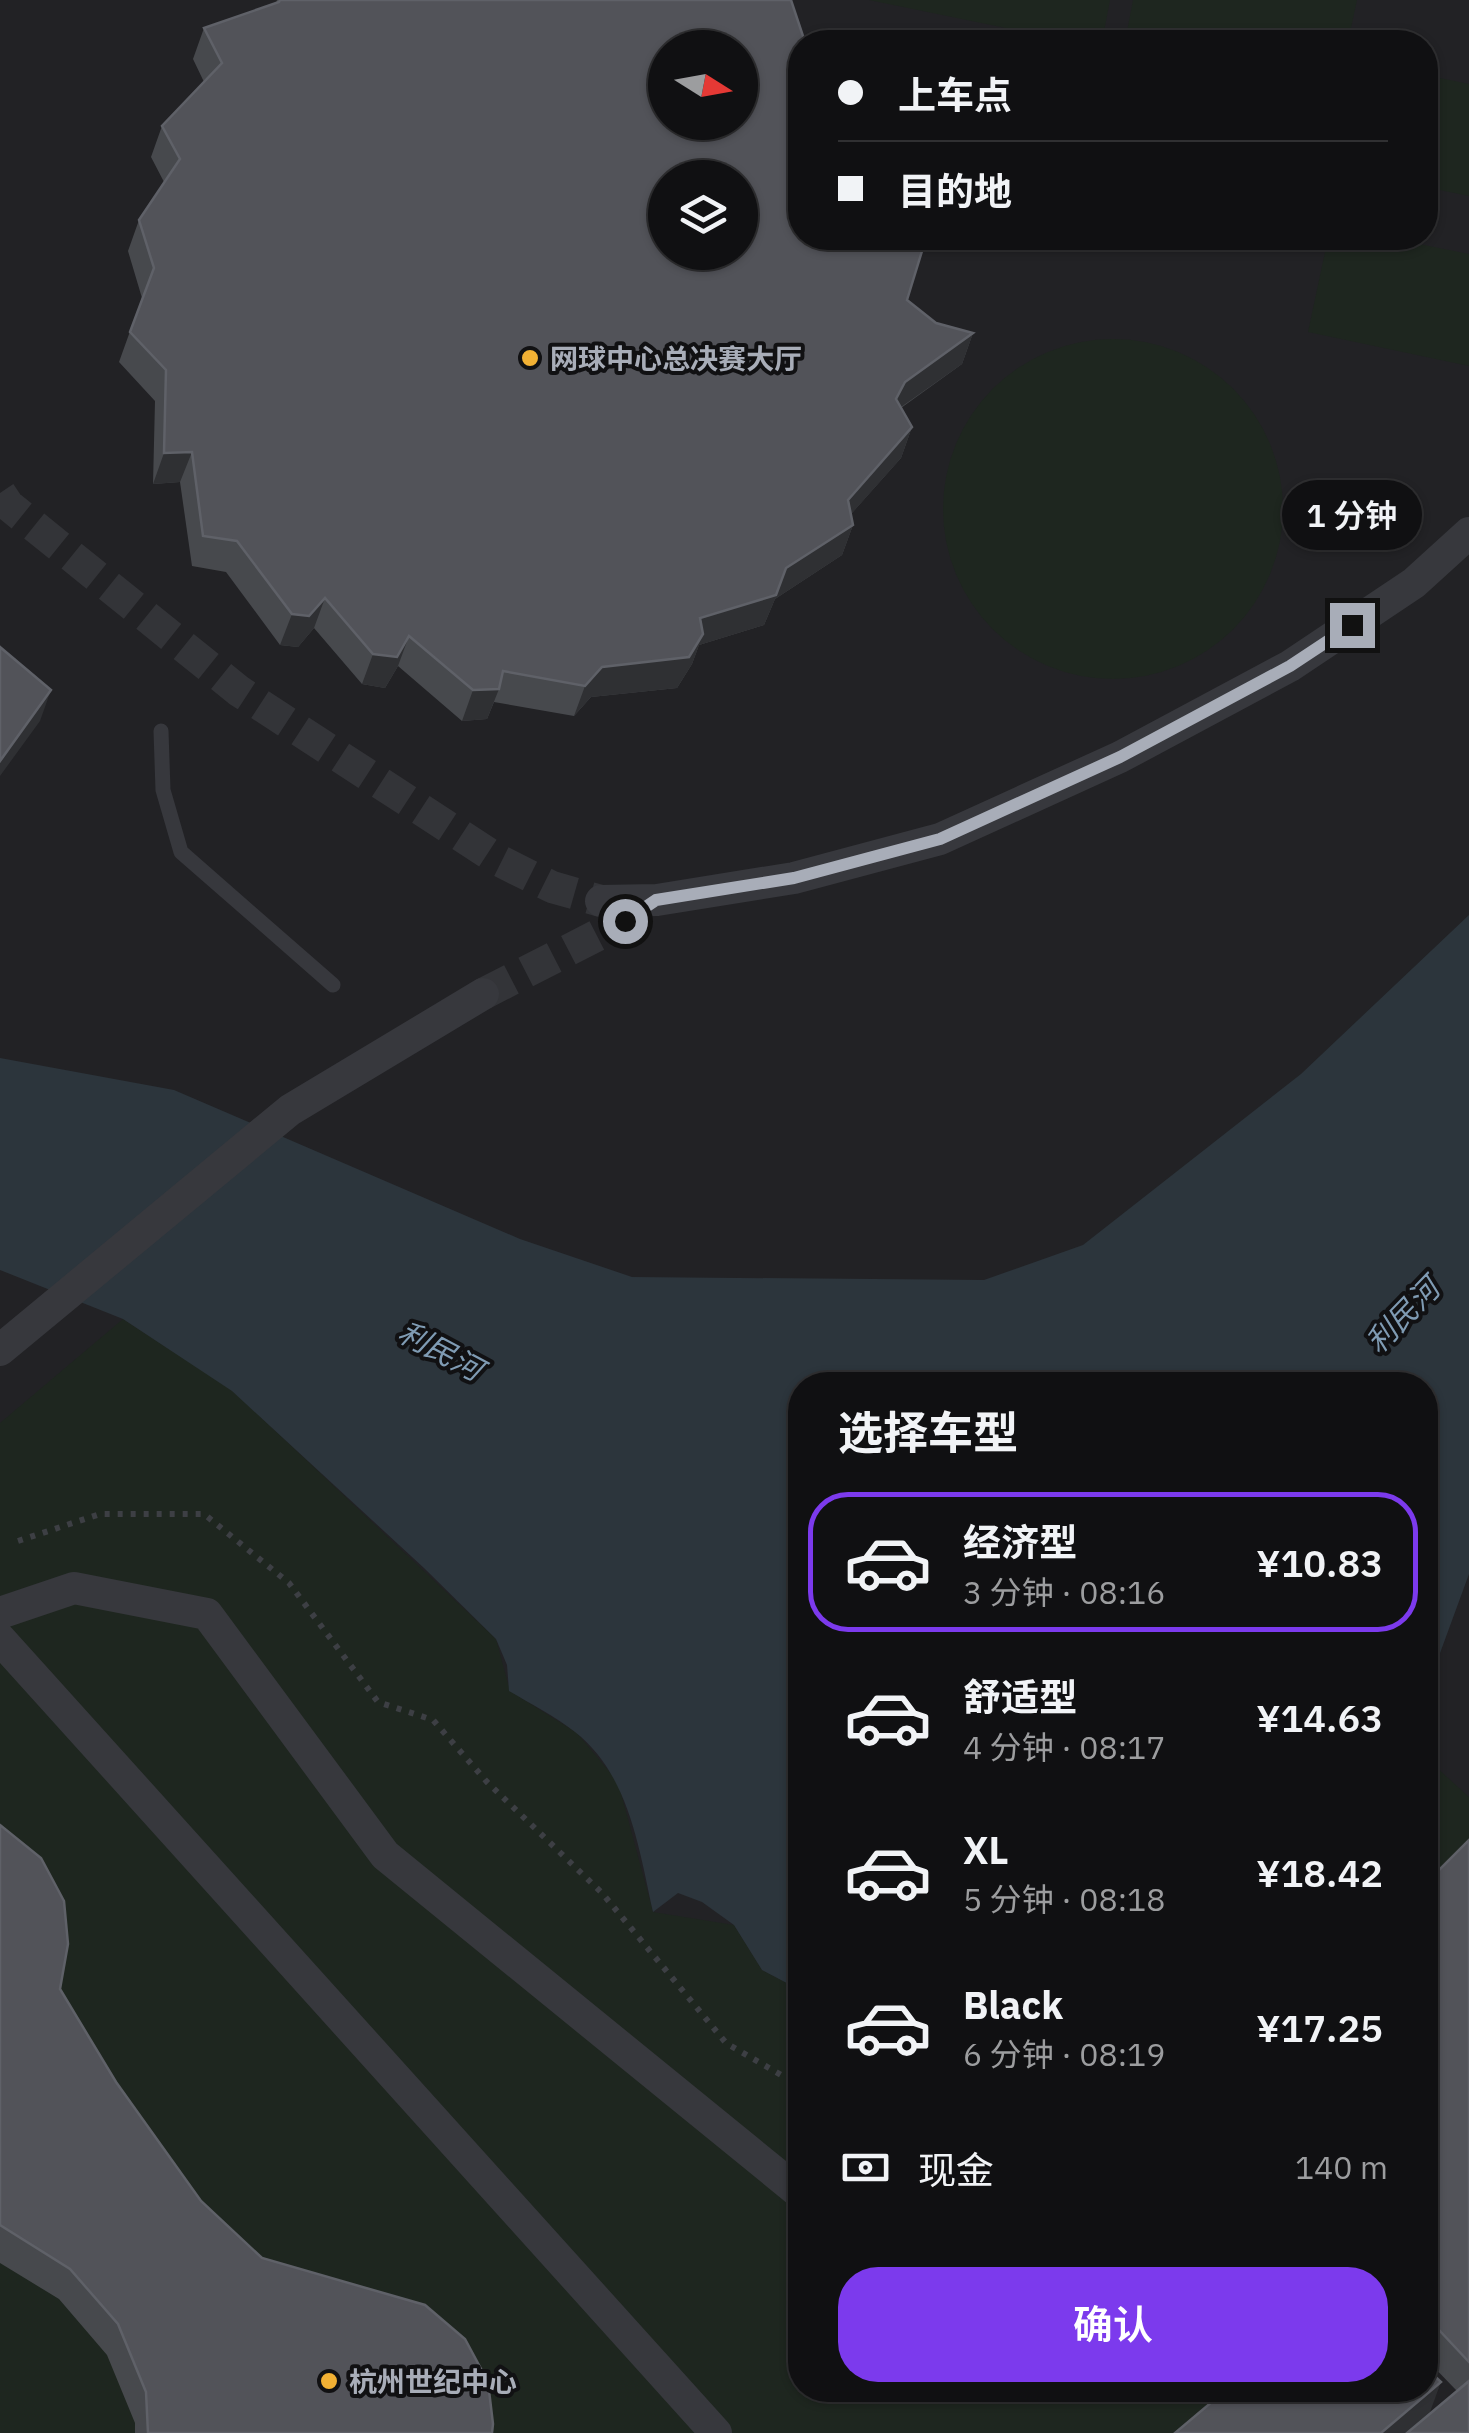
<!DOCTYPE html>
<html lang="zh">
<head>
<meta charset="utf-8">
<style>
  :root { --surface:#101012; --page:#1e1e20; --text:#f1f3f6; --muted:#9c9d9f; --line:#303032; --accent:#7c3aed }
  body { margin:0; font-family:"IBM Plex Sans","Noto Sans SC",sans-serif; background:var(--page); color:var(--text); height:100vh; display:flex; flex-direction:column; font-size:38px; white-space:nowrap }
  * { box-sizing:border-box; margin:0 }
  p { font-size:32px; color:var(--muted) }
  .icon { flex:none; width:55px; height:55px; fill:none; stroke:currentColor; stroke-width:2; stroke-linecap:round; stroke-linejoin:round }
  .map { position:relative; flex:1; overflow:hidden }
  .drawer { position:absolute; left:788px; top:1372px; width:650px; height:1030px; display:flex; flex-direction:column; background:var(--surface); border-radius:40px; box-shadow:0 2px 8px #0004,0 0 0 2px var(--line) }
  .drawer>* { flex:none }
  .guide { position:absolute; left:788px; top:30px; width:650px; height:220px; border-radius:40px; box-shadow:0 2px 8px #0004,0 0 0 2px var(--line); display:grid; align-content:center; height:220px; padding:0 50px; background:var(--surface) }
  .needle { width:65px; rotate:101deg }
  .tools { position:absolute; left:648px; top:30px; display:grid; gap:20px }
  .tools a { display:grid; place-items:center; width:110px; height:110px; border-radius:50%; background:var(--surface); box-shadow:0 2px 8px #0004,0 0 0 2px var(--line); font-size:50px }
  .end { position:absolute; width:45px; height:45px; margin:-22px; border:12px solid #a8adb8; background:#111; box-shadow:0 0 0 5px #111 }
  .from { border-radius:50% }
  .bubble { position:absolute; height:70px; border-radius:35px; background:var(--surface); box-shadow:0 2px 8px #0004,0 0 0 2px var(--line); font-size:32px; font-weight:600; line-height:70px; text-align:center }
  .guide b { display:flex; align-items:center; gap:35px; height:95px; font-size:38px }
  .guide b+b { border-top:2px solid var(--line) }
  .guide i { width:25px; height:25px; background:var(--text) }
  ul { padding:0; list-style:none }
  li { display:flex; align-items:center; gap:30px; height:140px; margin:0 20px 15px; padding:0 30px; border:5px solid transparent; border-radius:40px }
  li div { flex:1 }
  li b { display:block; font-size:38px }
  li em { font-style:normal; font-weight:600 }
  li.current { border-color:var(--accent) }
  li>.icon { width:90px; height:90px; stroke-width:1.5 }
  h2 { padding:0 50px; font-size:45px; line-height:120px }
  .pay { display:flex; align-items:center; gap:25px; height:110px; padding:0 50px; font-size:38px }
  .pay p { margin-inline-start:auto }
  .button { display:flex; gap:20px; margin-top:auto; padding:20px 50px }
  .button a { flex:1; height:115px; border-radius:40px; background:var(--accent); color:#fff; font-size:40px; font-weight:600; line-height:115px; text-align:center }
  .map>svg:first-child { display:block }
  .built { fill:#222225; fill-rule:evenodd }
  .green { fill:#1e261f }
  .water { fill:#2c353c }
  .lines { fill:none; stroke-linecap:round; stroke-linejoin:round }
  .minor-tunnel { stroke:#333438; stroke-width:32; stroke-dasharray:32 16; stroke-linecap:butt }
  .path { stroke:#3d3f44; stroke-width:6; stroke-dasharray:5 8; stroke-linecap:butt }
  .service { stroke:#37383d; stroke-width:15 }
  .minor { stroke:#37383d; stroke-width:32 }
  .wall { fill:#47494d }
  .shaded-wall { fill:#2f3033 }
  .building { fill:#525359; stroke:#5f6168; stroke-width:2.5; fill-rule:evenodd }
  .route { stroke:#a8adb8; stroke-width:12 }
  .poi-dot { fill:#f2b134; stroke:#111113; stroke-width:4 }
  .labels { text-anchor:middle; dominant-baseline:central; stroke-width:8; stroke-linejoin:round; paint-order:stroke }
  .poi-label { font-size:28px; font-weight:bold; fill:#a8adb8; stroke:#111113; text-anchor:start }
  .water-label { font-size:30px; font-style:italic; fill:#7f9bb3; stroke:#111113 }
</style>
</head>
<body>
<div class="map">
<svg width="1469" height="2433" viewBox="0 0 1469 2433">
  <rect width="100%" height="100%" fill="#161618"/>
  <path class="built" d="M0,0H1469V2433H0ZM800,42H1425V238H800ZM665,48H740V122H665ZM665,178H740V252H665ZM800,1385H1425V2390H800Z"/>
  <path class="green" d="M869,0H1110L1102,42H1075Z
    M1133,0H1357L1348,42H1125Z
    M1425,75L1469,84V196L1425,187Z
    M1237,238H1308L1305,252Z
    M1328,238H1389L1469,254V366L1308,332Z
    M943 509a170 170 0 1 1 340 0a170 170 0 1 1-340 0Z
    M123,1319L232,1390L496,1639L510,1691L577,1733L618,1782L653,1912L734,1925L762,1970L800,1990V2390H1224L1174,2433H0V1423Z
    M1425,1757L1469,1797V1858L1425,1898Z"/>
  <path class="water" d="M1469,915V1574L1436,1664L1425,1676V1385H800V1990L762,1970L734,1925L702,1902L678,1893L653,1912C639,1849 629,1774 575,1732C555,1716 531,1704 509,1691L507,1665L496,1639L424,1568L232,1391L123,1319L0,1270V1058L174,1090L520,1239L632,1277L984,1280L1083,1245L1301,1074Z"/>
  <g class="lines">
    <path class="minor-tunnel" d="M0,493L8,505L239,691L500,861L552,887L601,901
      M483,994L625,921"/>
    <path class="path" d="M18,1541L100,1514H204L289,1583L378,1702L433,1720L487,1782L602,1893L726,2043L800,2086"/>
    <path class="service" d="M161,731L163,790L181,852L333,985"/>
    <path class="minor" d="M601,901L657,900L794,878L940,839L1120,757L1290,666L1414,583L1469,533
      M0,1350L290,1110L483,994
      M0,1613L74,1588L207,1614L385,1855L800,2193
      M0,1639L716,2433"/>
  </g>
  <path class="wall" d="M277,0H791L805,42L907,300L936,323L973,333L962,364L901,408L912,427L901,458L851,514L853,525L842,555L775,599L764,625L699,645L692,664L677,688L591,697L574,716L494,702L487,719L462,721L398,666L385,688L362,684L314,628L298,647L280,645L226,572L192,566L180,482L153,484L155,401L119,362L142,298L128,251L139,220L164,182L151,157L162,126L204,82L193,59L204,28L276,3Z
    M0,1825L60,1989L116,2082L201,2201L262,2258L492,2433H135V2423L107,2355L59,2299L0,2263Z
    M1469,1840V2433L1457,2391L1425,2358V1884Z"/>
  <path class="shaded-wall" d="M973,333L962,364L894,412L896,399L905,382Z
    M912,427L901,458L837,530L848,500Z
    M192,452L180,482L153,484L164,453Z
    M853,525L842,555L775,599L764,625L699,645L692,664L677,688L591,697L574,716L585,686L602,667L700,618L786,568Z
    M325,598L314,628L298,647L280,645L292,614Z
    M409,636L398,666L385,688L362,684L373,654Z
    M499,689L487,719L462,721L473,690Z
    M51,690L40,721L0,776V761Z
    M1441,2382L1430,2412L1406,2433H1381Z"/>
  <path class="building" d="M280,0H791L805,42H800V238H926L907,300L936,323L973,333L905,382L896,399L912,427L848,500L853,525L786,568L776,595L700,618L703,634L689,657L602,667L585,686L503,671L499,689L473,690L409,636L397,657L373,654L325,598L309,616L292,614L237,541L203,536L192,452L164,453L166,370L130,332L154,268L139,220L180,159L162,126L222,63L204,28L279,2ZM665,48H740V122H665ZM665,178H740V252H665Z
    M824,33L856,38V42H817Z
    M0,647L51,690L0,761Z
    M0,1825L41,1858L64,1901L68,1944L60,1989L116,2082L201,2201L262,2258L425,2305L465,2339L488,2382L493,2424L492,2433H148L146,2392L118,2324L70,2269L0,2225Z
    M1469,1840V2362L1425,2315V1884Z
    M1425,2367L1441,2382L1381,2433H1175L1226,2390H1425Z
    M1469,2381V2433H1407Z"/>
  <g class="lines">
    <path class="route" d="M625,921L656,900L794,878L940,839L1120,757L1290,666L1352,625"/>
  </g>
  <g class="poi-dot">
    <circle cx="530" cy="358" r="10"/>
    <circle cx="329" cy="2381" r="10"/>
  </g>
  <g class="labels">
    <g class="poi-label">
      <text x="550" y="358">网球中心总决赛大厅</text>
      <text x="349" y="2381">杭州世纪中心</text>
    </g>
    <g class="water-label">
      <text transform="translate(1402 1315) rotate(-46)">利民河</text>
      <text transform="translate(441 1350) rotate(28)">利民河</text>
    </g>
  </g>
</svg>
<div class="tools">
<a><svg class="needle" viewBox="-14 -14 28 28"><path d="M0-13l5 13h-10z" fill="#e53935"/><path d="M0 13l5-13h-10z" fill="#9c9d9f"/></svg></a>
<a><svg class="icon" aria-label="layers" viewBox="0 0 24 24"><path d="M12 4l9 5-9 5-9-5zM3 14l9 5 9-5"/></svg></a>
</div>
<i class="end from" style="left:625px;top:921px"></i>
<i class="end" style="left:1352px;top:625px"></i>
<div class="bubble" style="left:1282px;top:480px;width:140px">1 分钟</div>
<div class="guide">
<b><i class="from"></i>上车点</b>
<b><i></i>目的地</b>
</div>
<section class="drawer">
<h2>选择车型</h2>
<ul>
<li class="current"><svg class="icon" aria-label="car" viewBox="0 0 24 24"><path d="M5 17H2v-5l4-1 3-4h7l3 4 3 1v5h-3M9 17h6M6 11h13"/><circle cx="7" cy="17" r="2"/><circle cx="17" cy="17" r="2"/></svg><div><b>经济型</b><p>3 分钟 · 08:16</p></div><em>¥10.83</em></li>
<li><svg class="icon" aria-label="car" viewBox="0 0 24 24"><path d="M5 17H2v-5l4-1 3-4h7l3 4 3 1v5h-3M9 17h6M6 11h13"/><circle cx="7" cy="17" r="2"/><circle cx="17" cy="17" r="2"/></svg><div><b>舒适型</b><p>4 分钟 · 08:17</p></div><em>¥14.63</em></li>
<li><svg class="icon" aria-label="car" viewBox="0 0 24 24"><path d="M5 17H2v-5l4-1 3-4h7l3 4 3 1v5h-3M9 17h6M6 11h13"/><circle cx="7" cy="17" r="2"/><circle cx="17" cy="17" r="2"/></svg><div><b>XL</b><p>5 分钟 · 08:18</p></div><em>¥18.42</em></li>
<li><svg class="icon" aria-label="car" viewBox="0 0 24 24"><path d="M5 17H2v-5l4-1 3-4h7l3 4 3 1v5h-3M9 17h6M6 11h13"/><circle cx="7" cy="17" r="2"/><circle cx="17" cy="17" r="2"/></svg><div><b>Black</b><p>6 分钟 · 08:19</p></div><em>¥17.25</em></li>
</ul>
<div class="pay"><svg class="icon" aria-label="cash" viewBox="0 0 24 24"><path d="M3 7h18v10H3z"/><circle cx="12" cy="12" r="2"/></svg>现金<p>140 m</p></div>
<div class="button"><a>确认</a></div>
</section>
</div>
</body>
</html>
